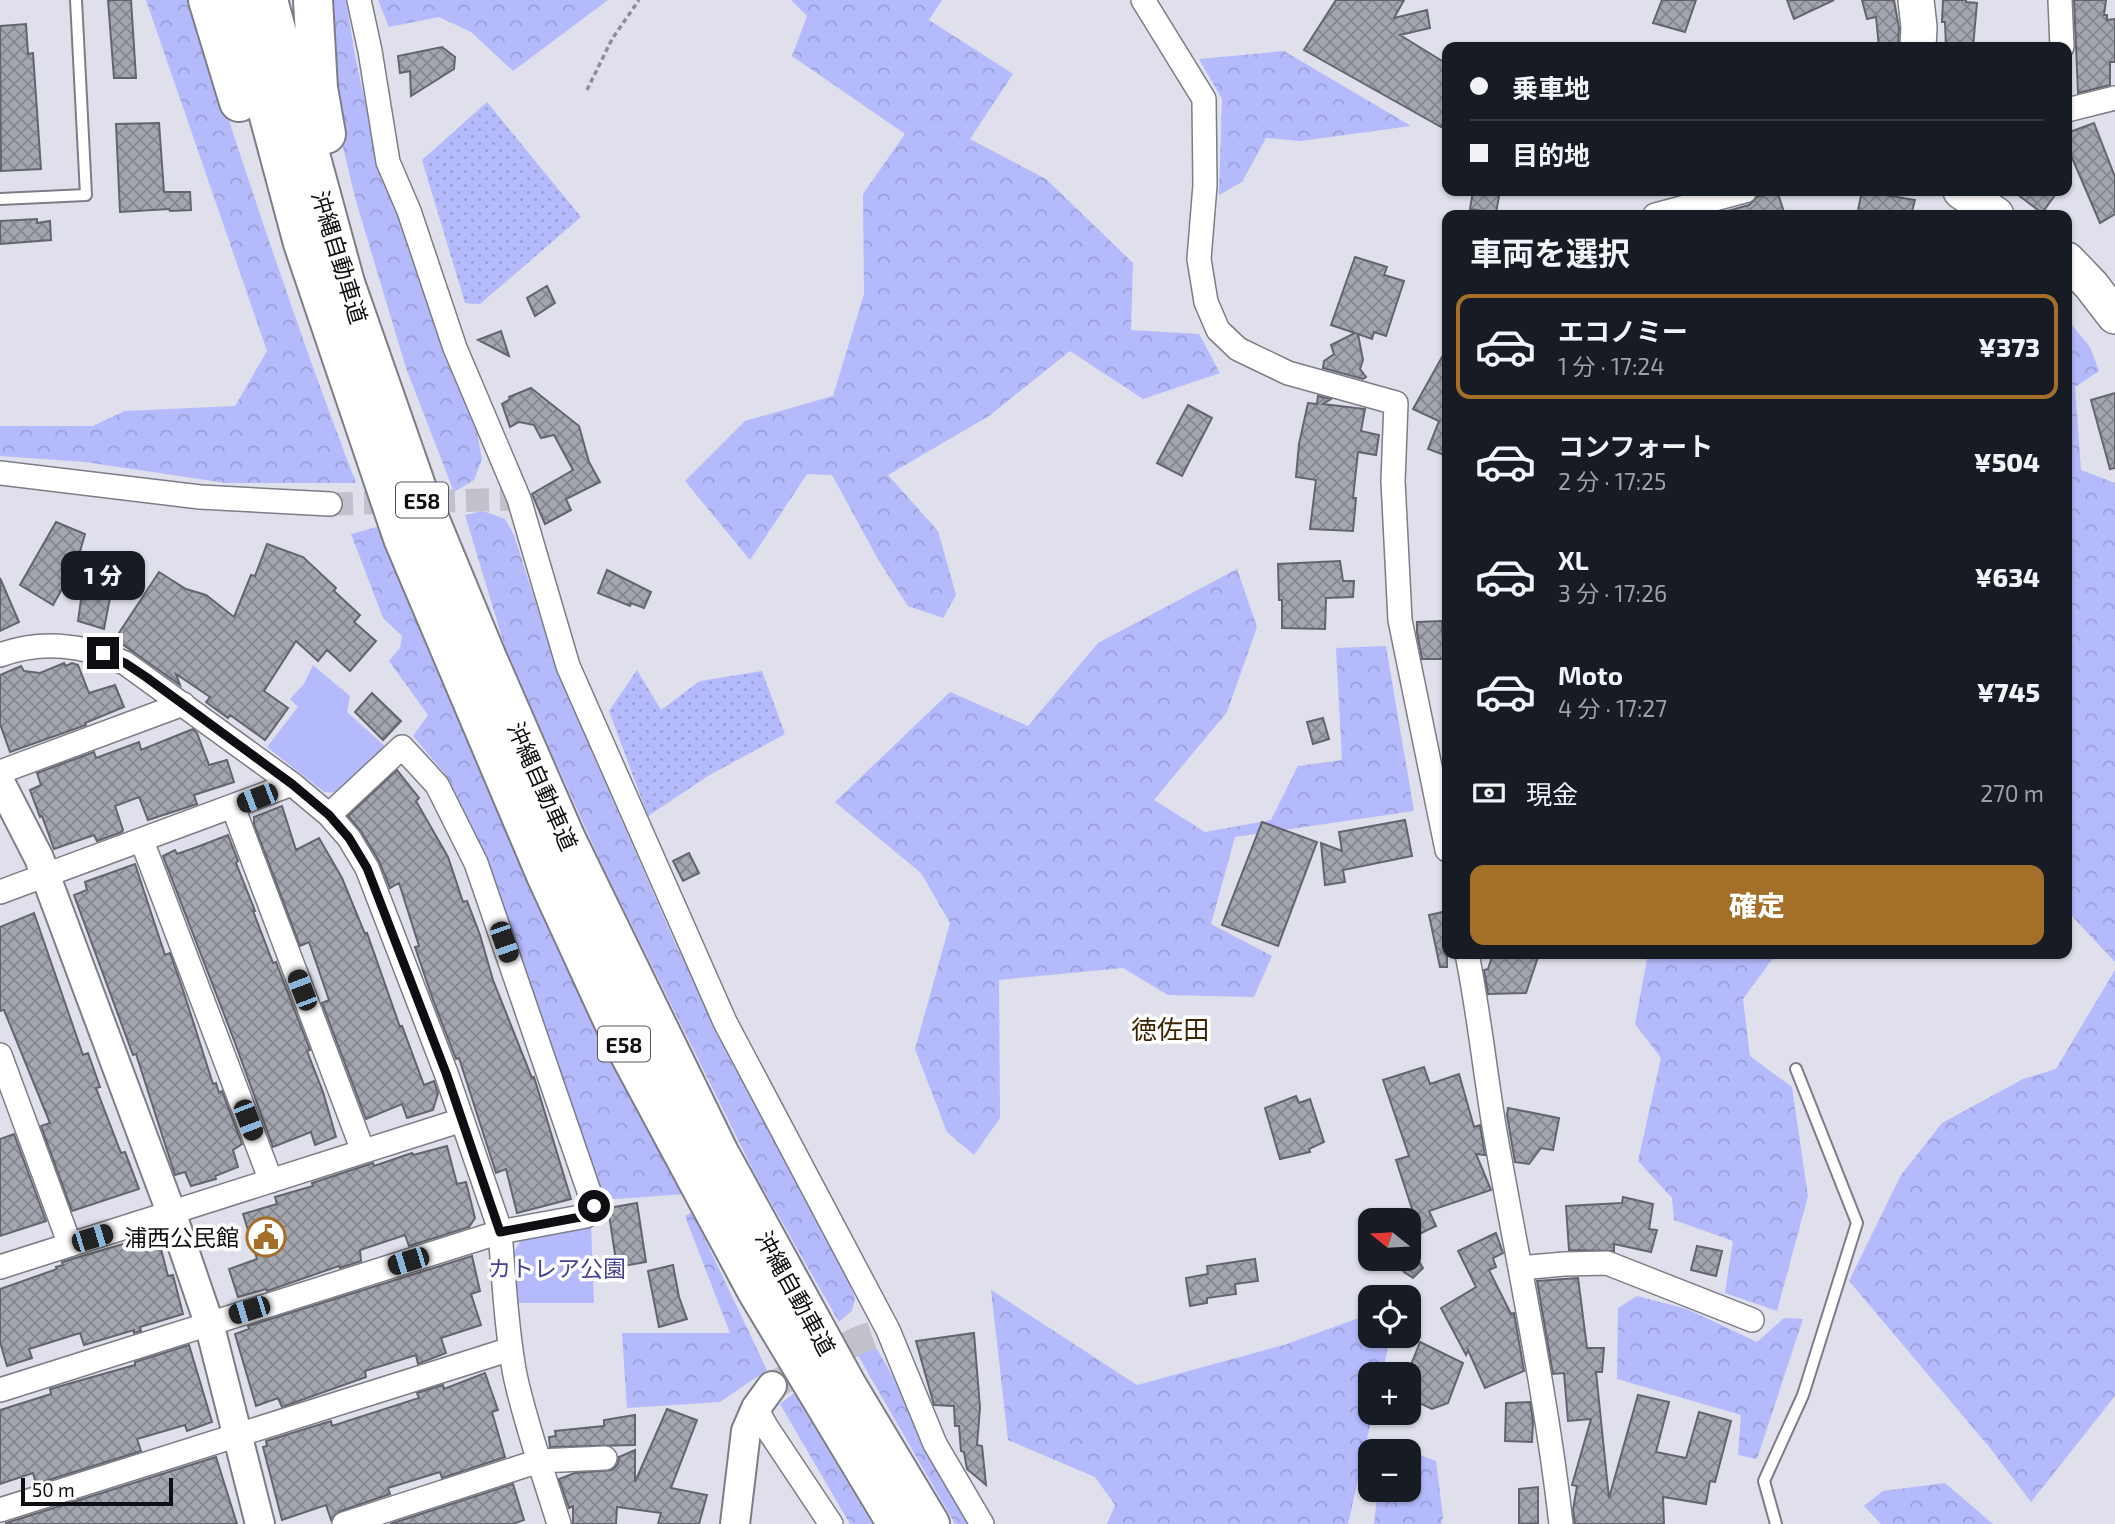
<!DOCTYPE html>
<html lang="ja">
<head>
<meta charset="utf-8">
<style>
  :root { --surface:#171b24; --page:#20242c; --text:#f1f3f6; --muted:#9ea1a6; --line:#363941; --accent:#a46f28 }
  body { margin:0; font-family:"Exo 2","Noto Sans JP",sans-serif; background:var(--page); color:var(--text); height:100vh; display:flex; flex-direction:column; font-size:26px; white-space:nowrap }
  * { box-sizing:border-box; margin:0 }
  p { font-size:23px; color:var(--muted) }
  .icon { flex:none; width:38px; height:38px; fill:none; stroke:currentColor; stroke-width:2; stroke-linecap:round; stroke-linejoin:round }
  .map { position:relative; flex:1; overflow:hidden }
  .details { position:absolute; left:1442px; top:210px; width:630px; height:749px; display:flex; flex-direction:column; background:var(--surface); border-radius:14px; box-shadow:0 2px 5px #0004 }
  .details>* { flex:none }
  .top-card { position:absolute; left:1442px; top:42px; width:630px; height:154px; border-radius:14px; box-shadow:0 2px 5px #0004; display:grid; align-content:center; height:154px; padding:0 28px; background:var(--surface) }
  .needle { width:46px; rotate:288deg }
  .tools { position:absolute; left:1358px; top:1208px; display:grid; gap:14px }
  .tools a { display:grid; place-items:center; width:63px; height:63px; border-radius:14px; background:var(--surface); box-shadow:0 2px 5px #0004; font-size:35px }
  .scale { position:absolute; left:21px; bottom:18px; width:152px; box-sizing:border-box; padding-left:7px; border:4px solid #0e0f12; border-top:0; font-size:19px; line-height:24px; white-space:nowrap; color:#0e0f12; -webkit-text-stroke:5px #fff; paint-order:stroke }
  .end { position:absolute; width:32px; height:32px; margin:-16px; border:9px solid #0e0f12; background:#fff; box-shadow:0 0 0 4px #fff }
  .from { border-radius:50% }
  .bubble { position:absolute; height:49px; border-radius:14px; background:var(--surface); box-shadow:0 2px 5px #0004; font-size:23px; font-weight:800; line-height:49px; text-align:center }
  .car { position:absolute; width:21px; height:42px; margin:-21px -10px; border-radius:9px; box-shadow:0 0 5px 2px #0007; background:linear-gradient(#222 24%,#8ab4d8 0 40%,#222 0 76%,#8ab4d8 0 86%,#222 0) }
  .top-card b { display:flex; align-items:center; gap:24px; height:66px; font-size:26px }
  .top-card b+b { border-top:2px solid var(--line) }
  .top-card i { width:18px; height:18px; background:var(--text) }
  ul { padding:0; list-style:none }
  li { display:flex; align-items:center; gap:21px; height:105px; margin:0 14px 10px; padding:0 14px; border:4px solid transparent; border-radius:14px }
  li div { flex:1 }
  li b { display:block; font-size:26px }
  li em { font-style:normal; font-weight:800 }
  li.current { border-color:var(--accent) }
  li>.icon { width:63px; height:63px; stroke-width:1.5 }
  h2 { padding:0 28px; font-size:32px; line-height:84px }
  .pay { display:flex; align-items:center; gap:18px; height:77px; padding:0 28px; font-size:26px }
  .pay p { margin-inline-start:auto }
  .primary-button { display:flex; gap:14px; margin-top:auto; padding:14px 28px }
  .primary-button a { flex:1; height:80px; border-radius:14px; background:var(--accent); color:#fff; font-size:28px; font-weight:800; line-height:80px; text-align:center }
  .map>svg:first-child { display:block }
  .grass { fill:url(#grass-dots) }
  .forest { fill:url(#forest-crowns) }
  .park { fill:#b4bafc }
  .building { fill:url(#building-cross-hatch); stroke:#63646d; stroke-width:2 }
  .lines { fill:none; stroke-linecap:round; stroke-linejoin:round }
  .minor-tunnel { stroke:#c0c1ca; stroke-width:23; stroke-dasharray:23 11; stroke-linecap:butt }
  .tertiary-tunnel { stroke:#c0c1ca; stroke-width:28; stroke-dasharray:28 14; stroke-linecap:butt }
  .service-casing { stroke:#7c7d86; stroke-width:14 }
  .minor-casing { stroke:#7c7d86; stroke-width:26 }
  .tertiary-casing { stroke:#7c7d86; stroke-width:32 }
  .primary-casing { stroke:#7c7d86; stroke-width:38 }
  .motorway-casing { stroke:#7c7d86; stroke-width:42 }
  .path { stroke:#8c8d95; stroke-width:3.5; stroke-dasharray:5 3.5; stroke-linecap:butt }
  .service { stroke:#fff; stroke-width:10 }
  .minor { stroke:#fff; stroke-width:23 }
  .tertiary { stroke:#fff; stroke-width:28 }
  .primary { stroke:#fff; stroke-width:35 }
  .motorway { stroke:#fff; stroke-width:38 }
  .route { stroke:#0e0f12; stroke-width:9 }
  .labels { text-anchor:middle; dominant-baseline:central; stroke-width:7; stroke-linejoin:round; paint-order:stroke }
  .shield { fill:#fff; stroke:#565759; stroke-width:2 }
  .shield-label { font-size:21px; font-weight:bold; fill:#0e0f12 }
  .street-label { font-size:23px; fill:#0e0f12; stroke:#fff }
  .poi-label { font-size:23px; fill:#0e0f12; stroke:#fff; text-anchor:end }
  .park-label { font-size:23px; fill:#444196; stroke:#fff }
  .quarter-label { font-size:26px; fill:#3c2301; stroke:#fff }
</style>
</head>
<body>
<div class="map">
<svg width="2115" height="1524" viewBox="0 0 2115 1524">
  <defs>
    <pattern id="grass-dots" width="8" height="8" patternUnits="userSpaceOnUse" patternTransform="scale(1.75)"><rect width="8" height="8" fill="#b4bafc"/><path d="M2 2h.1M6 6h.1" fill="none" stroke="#9a9fd7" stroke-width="1.8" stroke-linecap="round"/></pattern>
    <pattern id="forest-crowns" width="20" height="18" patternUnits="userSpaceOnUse" patternTransform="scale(1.75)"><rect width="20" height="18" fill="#b4bafc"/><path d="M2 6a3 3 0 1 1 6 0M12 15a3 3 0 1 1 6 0" fill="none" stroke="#9a9fd7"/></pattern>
    <pattern id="building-cross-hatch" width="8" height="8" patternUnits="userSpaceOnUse" patternTransform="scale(1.75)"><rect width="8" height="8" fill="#a4a6af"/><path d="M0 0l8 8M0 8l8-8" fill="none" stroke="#84868d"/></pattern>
  </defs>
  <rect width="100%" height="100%" fill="#dfe0eb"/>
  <path class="grass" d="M487,102L581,217L480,304L465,303L422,160Z
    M637,670L661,710L700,681L762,671L785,734L708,776L648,816L609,711Z"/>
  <path class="forest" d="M146,0H190C242,162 295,324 356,483H226L85,462L0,456V426H93L125,411L235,406L267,351Z
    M326,0H346L355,56L377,155L477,432L482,459L474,480L454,492L406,368L356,201L337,123Z
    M378,0H608L513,71L471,32L439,17L389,27Z
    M791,0H942L929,20L1013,74L970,139L1046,179L1133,263L1131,330L1199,334L1220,373L1143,399L1070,351L989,416L888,475L938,531L956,595L943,618L908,606L879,561L832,475L807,474L750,560L685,481L745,421L833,396L864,294L863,194L905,134L792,56L807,16Z
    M1284,51L1411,126L1301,141L1266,138L1242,182L1219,195L1222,99L1199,59Z
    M2067,319L2090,347L2099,371L2075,387L2081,470L2115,483V962L2067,911Z
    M483,511L505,519L514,535L559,676L675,943L843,1267L855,1298L852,1311L839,1322L757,1178L604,869L507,654L465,515Z
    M377,527L440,679L559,938L685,1194L603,1200L496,887L444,773L413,736L428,715L389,661L400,648L402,636L383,618L351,534Z
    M1237,569L1257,627L1227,712L1154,800L1205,832L1271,820L1298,766L1342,760L1336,648L1386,646L1414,811L1235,837L1211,924L1272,956L1254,997L1168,995L1123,968L999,980L1000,1118L974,1155L947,1132L915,1049L950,923L921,873L835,802L950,692L1028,726L1098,643Z
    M1648,954H1776L1743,999L1750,1056L1792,1087L1808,1196L1777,1311L1725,1293L1733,1241L1674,1220L1672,1198L1638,1161L1661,1058L1635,1024Z
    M2115,970V1396L2031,1502L1990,1448L1849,1281L1901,1175L1942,1123L2023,1079L2056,1069Z
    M692,1212L767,1370L720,1402L627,1408L622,1333H730L685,1216Z
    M991,1290L1137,1385L1284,1345L1370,1314V1335H1391L1382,1374H1370V1412H1373L1348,1524H1107L1115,1505L1095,1477L1008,1440Z
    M1637,1296L1687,1309L1757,1342L1784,1318L1803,1319L1757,1459L1738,1455L1741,1415L1617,1379L1618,1308Z
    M877,1349L892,1375L919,1436L969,1524H955L856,1352Z
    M794,1393L872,1524H850L780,1404Z
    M1409,1451L1436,1461L1443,1517L1441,1524H1374L1378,1489H1409Z
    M1945,1483L1993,1524H1881L1864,1506L1883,1491Z"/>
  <path class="park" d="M313,665L350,696L347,712L388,749L341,793L324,792L267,747L298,707L290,699L304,684Z
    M591,1226L594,1303H518L514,1253L522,1238Z"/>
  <path class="building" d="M108,0H131L136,78H114Z
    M1336,0H1404L1394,18L1427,10L1430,28L1400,35L1447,64V118L1441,127L1304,50Z
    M1662,0H1696L1685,32L1653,23Z
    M1787,0H1834L1794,19Z
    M1862,0H1894L1899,28L1898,47H1879L1876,17L1867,19Z
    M1943,0H1966V2L1977,3L1973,47H1946L1945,22H1942Z
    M2074,0H2106L2104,15H2107V20L2115,19V62H2110V85L2078,93Z
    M26,24L28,54L33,53L41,169L1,171L0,26Z
    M442,47L455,57L454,69L411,96L410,71L400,73L398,56Z
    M159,123L164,192H190L191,210L170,211L169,209L120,212L116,124Z
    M2094,123L2115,177V214L2100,223L2067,146V133Z
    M1473,191H1500L1496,213L1470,209Z
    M1777,191L1785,215H1713L1749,205L1757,197Z
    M1862,191L1915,200L1911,215H1857Z
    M2013,191H2058L2042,213Z
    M37,219V223L50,221L51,240L0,244V221Z
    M1355,257L1387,267L1384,275L1404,281L1386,336L1374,332L1372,339L1358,334L1363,360L1360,369L1366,377L1363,379L1323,368L1324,361L1334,354L1331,345L1355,333L1331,325Z
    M547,286L555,303L535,316L527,298Z
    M501,331L509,356L478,340Z
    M1447,348V456L1428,449L1439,421L1413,409Z
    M531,388L579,426L589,462L600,482L566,499L571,510L545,524L532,494L573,470L554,435L541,438L534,425L519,422L510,427L502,404L510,399L509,397Z
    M2115,393V468L2110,469L2091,400Z
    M1318,396L1331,399L1323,404L1365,409L1361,431L1379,435L1376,455L1358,452L1353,498H1356L1353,531L1310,529L1316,480L1296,477L1299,444L1308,403L1317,404Z
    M1188,405L1212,418L1182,476L1157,463Z
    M56,522L85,534L77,562L53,605L20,585Z
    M267,544L303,557L336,588L334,591L360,615L354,622L376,641L350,671L327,650L318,661L296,641L264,691L288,708L265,740L230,715L228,718L206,702L210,697L176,674L180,685L115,639L159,572L186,589L206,595L234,617L251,575L255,576Z
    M1340,561L1343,581H1354L1353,597L1326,598L1325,629L1282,628V600H1279L1278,564Z
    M607,570L651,592L644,608L631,603L630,606L598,593Z
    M85,571L114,577L104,629L78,621Z
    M0,578L19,622L0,631Z
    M1442,621L1444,659H1422L1417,633V622Z
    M64,663L66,666L72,663L78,665L89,693L115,685L124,707L85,723L86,725L10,752L0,724V675L21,666L24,671L40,673Z
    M372,693L401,721L383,740L355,712Z
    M1323,718L1329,739L1313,744L1307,722Z
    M193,729L197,733L209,765L227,760L234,782L194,795L197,804L148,820L139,797L115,806L123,830L122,832L97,841L94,835L54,849L42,816L40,817L30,790L41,785L37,773L94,752L96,758L139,742L141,750Z
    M397,770L419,798L416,801L448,857L463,902L467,901L480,935L493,980L532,1078L534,1077L571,1199L517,1213L506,1169L496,1173L459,1058L456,1059L433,1000L415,947L419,946L399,883L390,888L379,861L361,831L348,816Z
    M282,806L296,850L319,838L342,878L365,934L367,933L400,1027L402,1026L424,1085L434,1081L438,1093L433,1110L407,1118L402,1104L366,1119L322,1003L329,1000L309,942L300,946L254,824V817Z
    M1405,820L1412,856L1343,870L1345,882L1325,885L1321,843L1342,851L1339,832Z
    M1262,822L1317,842L1278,946L1222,925Z
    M228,835L238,861L236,863L255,911H253L273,963L276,962L310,1050L307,1051L323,1092L336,1137L315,1145L311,1132L273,1147L234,1040L163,856L175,850L177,854L197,847Z
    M689,853L699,873L683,881L673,861Z
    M135,864L165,955L170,953L183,990L213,1084L216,1083L219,1093L222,1091L242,1144L233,1150L238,1167L215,1176L216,1179L191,1186L185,1172L175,1175L136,1054L133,1055L74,895L87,890L85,882Z
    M1447,911V967H1440L1429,915Z
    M34,913L83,1055L88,1053L100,1087L96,1088L121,1153L125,1152L139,1189L72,1211L41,1126L50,1123L4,1010L0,1011V927Z
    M1493,954H1539L1526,993L1488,994L1484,970L1488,969Z
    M1424,1067L1430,1084L1459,1074L1474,1127L1480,1125L1485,1155L1476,1154L1491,1190L1429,1211L1436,1226L1409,1239V1218L1414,1215L1396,1160L1409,1156L1383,1080Z
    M1296,1096L1299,1103L1310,1099L1324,1142L1309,1149L1310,1152L1280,1159L1265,1108Z
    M1508,1108L1559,1118L1553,1150L1541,1148L1529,1164L1515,1162L1507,1115Z
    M14,1134L46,1221L0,1236V1139Z
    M447,1146L457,1184L466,1182L475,1218L469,1227L409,1246L405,1235L360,1250L361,1261L340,1268L339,1266L267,1291L266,1289L238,1297L229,1269L257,1259L243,1214L277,1204L275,1197L313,1186L312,1183L373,1163L374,1166L412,1153L413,1155Z
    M1623,1197L1653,1204L1649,1229L1657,1230L1651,1252L1614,1244V1251L1569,1250L1566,1206L1622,1203Z
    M637,1203L646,1262L617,1267L608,1208Z
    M1496,1233L1503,1253L1493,1258L1496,1267L1489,1270L1511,1314L1514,1313L1524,1371L1485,1388L1468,1350L1466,1355L1441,1308L1476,1287L1458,1251Z
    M157,1234L168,1276L173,1275L183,1314L140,1327L141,1331L134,1333V1330L84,1345L80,1333L29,1349L32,1358L7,1366L0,1342V1289L57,1269L56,1267L63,1265L62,1262Z
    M1697,1246L1722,1251L1716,1276L1691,1270Z
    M472,1256L480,1291L471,1294L481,1325L441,1338L446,1353L418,1364L416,1355L365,1371L366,1377L282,1407L278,1398L256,1406L235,1334L249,1329L248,1326Z
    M1394,1258H1417L1423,1268L1413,1278L1404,1272Z
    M1255,1259L1258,1281L1235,1284L1236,1294L1207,1298V1303L1190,1306L1186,1278L1208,1274L1207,1266Z
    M673,1265L679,1297L687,1319L659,1327L648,1271Z
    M1578,1278L1587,1348H1604L1602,1372H1596L1609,1498L1638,1395L1669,1402L1656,1452L1686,1458L1699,1412L1731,1421L1715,1482L1710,1481L1706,1504L1663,1497L1664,1524H1575L1573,1510L1577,1486L1572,1485L1591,1419L1568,1421L1564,1373L1553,1374L1537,1281Z
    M974,1333L980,1408L977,1445L982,1446L986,1485L967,1469L964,1452L961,1451L959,1426H955L954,1406L934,1405L916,1341Z
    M1420,1342L1463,1363L1448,1403L1432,1409L1409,1398V1370Z
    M189,1345L212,1422L187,1431L185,1425L137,1439L141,1451L36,1484L33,1473L0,1484V1410L51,1394L50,1389L135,1365V1362Z
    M485,1373L498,1410L492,1412L505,1457L442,1478L440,1472L388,1488L390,1494L340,1511L331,1520L326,1505L282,1520L263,1447L267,1446L266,1441L331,1421L332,1426L419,1398L417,1393L443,1385L444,1389Z
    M1530,1402L1533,1421L1532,1442L1505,1441L1506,1403Z
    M667,1409L697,1420L671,1488L707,1495L699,1524H658L661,1513L617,1507L616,1524H573V1506L569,1508L559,1479L575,1473L612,1470L618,1464L619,1457L635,1450V1482Z
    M635,1415V1445L550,1447L549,1437L556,1436L555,1431L604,1426V1420Z
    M216,1457L237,1524H6V1523Z
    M513,1484L524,1520L513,1524H390Z
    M1538,1487V1523L1519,1524V1489Z"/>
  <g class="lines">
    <path class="minor-tunnel" d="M330,504L519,499"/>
    <path class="tertiary-tunnel" d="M772,1386L859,1340L888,1330"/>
    <g class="service-casing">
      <path id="service" d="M0,199L86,195L76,0
        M1776,1524L1764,1481L1803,1395L1857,1223L1796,1069"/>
    </g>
    <g class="minor-casing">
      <path id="minor" d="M359,0L370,51L388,162L409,211L455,348L519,499L568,666L725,1022L888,1330L935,1444L982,1524
        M1143,0L1204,99L1205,185L1199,259L1206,302L1218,330L1238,349L1288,373L1396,403L1393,481L1400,620L1447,850
        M2060,0L2062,47
        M2067,110L2115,98
        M1655,215L1745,191
        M0,473L200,497L330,504
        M0,655C43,639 84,645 125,663L292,784L329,815L349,838L367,868L446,1073L497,1221L500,1232C504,1279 506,1328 515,1375C526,1426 544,1475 559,1524
        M0,772L183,704
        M233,807L363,1151
        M142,841L271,1181
        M0,892L292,784
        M1467,954C1479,1013 1485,1073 1495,1132C1518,1263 1546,1392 1561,1524
        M0,1055L70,1245
        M0,1267L462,1120
        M1520,1268L1564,1264L1607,1263L1752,1320
        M0,1390L500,1232L586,1216L594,1206L476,863L437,785L402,747L329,815
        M756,1408L767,1428L831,1524
        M0,1510L511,1349
        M344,1524L539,1461L605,1458"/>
    </g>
    <g class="tertiary-casing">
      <path id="tertiary" d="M0,782L39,858L171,1212L209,1323L260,1524
        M735,1524L746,1431L756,1408L772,1386"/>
    </g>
    <g class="primary-casing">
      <path id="primary" d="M1916,0L1919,27L1918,47
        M1961,191L1996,215
        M2067,260L2091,285L2115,316"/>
    </g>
    <g class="motorway-casing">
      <path id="motorway" d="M208,0L239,102
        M238,0L303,243L403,538L546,875L622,1040L757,1291L897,1524
        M268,0L345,283L417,489L487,658L566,839L719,1153L847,1386L930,1524
        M313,0L318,88L326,134"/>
    </g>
    <path class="path" d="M587,90L612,39L639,0"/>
    <use href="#service" class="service"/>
    <use href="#minor" class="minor"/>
    <use href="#tertiary" class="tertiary"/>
    <use href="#primary" class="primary"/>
    <use href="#motorway" class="motorway"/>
  </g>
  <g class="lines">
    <path class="route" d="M103,653L125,663L146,677L292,784L329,815L349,838L367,868L446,1073L500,1232L586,1216L594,1206"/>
  </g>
  <defs>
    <g id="civic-ring" transform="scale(2.0125)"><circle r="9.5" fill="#fff" stroke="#a46f28" stroke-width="1.5"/><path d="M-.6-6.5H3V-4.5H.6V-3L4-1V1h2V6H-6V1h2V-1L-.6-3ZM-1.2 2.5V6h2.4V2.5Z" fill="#a46f28"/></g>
  </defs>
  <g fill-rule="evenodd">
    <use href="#civic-ring" x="266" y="1237"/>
  </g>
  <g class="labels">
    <g class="shield">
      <rect x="396" y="482.5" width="52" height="35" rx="5"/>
      <rect x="598" y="1026.5" width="52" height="35" rx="5"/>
    </g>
    <g class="shield-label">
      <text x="422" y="500">E58</text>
      <text x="624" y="1044">E58</text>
    </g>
    <g class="street-label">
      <text transform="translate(340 257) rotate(73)">沖縄自動車道</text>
      <text transform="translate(543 786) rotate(66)">沖縄自動車道</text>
      <text transform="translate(796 1293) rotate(61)">沖縄自動車道</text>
    </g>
    <g class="poi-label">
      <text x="239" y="1237">浦西公民館</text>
    </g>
    <g class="park-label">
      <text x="557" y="1268">カトレア公園</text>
    </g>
    <g class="quarter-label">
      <text x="1170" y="1028">徳佐田</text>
    </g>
  </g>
</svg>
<div class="tools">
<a><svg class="needle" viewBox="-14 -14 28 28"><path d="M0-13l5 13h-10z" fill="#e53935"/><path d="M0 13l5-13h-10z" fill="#9ea1a6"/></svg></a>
<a><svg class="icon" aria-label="locate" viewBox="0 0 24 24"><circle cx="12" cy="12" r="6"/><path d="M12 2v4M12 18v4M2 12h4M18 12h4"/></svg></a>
<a>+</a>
<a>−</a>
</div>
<div class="scale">50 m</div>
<i class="end from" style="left:594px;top:1206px"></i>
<i class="end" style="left:103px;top:653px"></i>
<div class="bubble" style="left:61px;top:551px;width:84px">1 分</div>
<i class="car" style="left:257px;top:798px;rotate:249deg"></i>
<i class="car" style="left:504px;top:942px;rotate:161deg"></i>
<i class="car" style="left:302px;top:990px;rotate:339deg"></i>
<i class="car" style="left:248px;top:1120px;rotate:159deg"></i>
<i class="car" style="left:92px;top:1238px;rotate:73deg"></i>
<i class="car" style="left:408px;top:1261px;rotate:253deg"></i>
<i class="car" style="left:249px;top:1310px;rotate:253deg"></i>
<div class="top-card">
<b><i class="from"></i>乗車地</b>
<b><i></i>目的地</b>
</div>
<section class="details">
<h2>車両を選択</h2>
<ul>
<li class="current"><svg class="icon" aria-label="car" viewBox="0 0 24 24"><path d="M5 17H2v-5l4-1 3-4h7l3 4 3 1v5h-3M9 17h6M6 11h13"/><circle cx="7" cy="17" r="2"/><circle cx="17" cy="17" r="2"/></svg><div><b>エコノミー</b><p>1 分 · 17:24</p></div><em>¥373</em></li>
<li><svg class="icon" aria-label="car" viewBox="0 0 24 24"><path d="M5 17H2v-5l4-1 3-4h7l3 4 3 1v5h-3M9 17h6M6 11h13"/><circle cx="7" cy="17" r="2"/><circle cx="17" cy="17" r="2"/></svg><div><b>コンフォート</b><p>2 分 · 17:25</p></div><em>¥504</em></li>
<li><svg class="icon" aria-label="car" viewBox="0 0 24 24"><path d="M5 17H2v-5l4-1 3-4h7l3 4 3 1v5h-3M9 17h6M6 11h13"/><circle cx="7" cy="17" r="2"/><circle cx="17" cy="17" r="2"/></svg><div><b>XL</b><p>3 分 · 17:26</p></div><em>¥634</em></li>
<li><svg class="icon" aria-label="car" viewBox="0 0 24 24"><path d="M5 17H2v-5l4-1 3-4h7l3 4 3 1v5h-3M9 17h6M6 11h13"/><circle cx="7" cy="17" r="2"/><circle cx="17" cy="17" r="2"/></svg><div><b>Moto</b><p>4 分 · 17:27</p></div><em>¥745</em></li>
</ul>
<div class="pay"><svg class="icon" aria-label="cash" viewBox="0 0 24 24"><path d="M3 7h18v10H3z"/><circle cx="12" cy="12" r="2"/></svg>現金<p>270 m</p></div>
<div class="primary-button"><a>確定</a></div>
</section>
</div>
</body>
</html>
